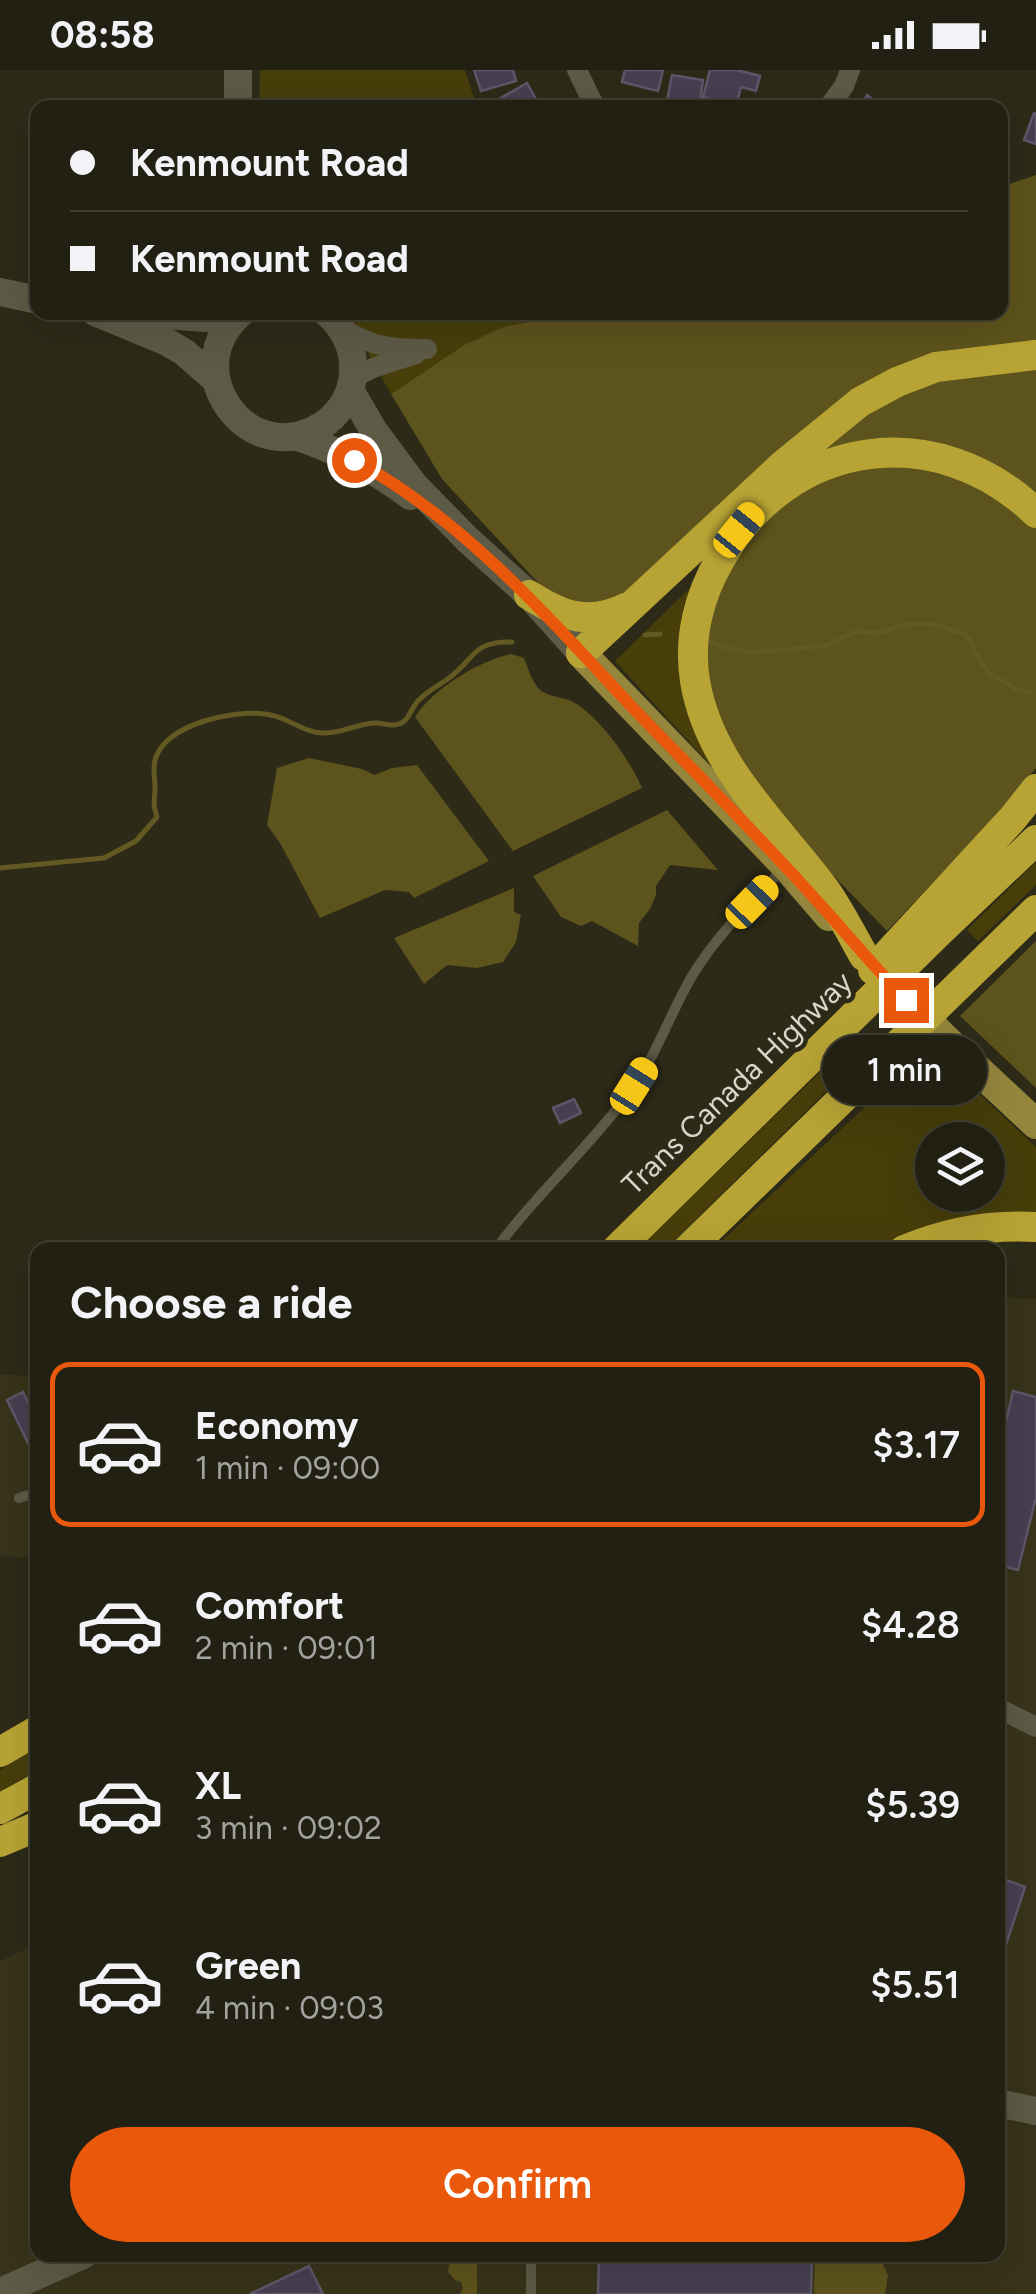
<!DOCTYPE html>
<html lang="en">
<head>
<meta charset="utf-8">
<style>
  :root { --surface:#222012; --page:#2a281b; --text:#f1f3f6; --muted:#a2a39f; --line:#3f3e32; --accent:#ea580c }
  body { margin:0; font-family:Figtree,sans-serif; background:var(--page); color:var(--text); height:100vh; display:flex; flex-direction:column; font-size:38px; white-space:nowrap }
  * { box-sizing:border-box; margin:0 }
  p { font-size:32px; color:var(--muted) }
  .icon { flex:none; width:55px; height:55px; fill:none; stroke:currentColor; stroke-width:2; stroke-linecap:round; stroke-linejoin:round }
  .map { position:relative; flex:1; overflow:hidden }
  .panel { position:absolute; left:30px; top:1172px; width:975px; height:1020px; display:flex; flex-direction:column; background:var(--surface); border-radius:20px; box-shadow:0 10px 40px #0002,0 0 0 2px var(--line) }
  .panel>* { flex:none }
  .hud { position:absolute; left:30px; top:30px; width:978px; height:220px; border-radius:20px; box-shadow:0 10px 40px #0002,0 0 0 2px var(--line); display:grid; align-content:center; height:220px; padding:0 40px; background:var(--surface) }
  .fabs { position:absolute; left:915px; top:1052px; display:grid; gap:20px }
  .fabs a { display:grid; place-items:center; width:90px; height:90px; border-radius:50%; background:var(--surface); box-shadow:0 10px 40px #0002,0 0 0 2px var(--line); font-size:50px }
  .end { position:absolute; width:45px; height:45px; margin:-22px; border:12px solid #ea580c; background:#fff; box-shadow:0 0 0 5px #fff }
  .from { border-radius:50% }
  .bubble { position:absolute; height:70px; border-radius:35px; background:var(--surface); box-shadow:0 10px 40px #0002,0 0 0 2px var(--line); font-size:32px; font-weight:600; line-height:70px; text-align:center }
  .car { position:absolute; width:30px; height:60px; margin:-30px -15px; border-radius:12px; box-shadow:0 0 8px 2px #0007; background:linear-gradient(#f5c518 24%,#345 0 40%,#f5c518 0 76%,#345 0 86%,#f5c518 0) }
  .hud b { display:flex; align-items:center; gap:35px; height:95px; font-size:38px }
  .hud b+b { border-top:2px solid var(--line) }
  .hud i { width:25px; height:25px; background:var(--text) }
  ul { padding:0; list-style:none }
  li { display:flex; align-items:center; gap:30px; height:165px; margin:0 20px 15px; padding:0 20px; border:5px solid transparent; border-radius:20px }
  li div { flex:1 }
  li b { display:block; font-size:38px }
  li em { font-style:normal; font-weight:600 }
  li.active { border-color:var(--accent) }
  li>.icon { width:90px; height:90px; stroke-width:1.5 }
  h2 { padding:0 40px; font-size:45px; line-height:120px }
  .primary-button { display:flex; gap:20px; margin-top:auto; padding:20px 40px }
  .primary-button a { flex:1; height:115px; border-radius:60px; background:var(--accent); color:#fff; font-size:40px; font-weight:600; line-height:115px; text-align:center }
  .status { display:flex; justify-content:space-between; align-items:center; height:70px; padding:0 50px; background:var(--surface); direction:ltr }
  .status svg { height:28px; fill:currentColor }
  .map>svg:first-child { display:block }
  .built { fill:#38331a }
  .green { fill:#473e0a; fill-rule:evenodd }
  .forest { fill:#5d531c }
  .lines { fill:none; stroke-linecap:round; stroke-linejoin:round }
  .stream { stroke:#635922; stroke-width:5 }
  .building { fill:#463f50; stroke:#5e5769; stroke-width:2.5 }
  .lane { stroke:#5d5a46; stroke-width:10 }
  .street { stroke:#5d5a46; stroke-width:20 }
  .secondary { stroke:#5d5a46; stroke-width:28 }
  .primary { stroke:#94863c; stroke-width:30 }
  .highway { stroke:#b8a435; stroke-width:30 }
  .route { stroke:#ea580c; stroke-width:12 }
  .labels { text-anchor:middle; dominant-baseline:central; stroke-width:9; stroke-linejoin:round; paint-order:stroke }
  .street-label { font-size:30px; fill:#d8d6cb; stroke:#2d2a18 }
</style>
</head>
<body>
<div class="status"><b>08:58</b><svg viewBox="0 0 49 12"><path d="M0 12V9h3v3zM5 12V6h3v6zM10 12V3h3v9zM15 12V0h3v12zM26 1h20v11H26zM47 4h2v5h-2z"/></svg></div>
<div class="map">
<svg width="1036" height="2224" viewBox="0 0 1036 2224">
  <rect width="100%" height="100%" fill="#2d2a18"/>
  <path class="built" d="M998,1227L1036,1229V2224H0V1891L37,1874L38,2185H998Z
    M0,1304L37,1307V1486L21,1488L0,1485Z"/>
  <path class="green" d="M260,0H465L477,37H259Z
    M345,243H581L503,257L464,275L391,324Z
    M694,514L724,710L615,591Z
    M1036,792V815L978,871L967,860Z
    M853,970L866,982L665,1180H637Z
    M929,977L1036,1077V1149L899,1174L887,1180H712ZM932,1070H988V1125H932Z
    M37,1678V1700L0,1722V1700Z"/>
  <path class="forest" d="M1036,105V272L951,280L620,528L581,535L544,519L442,409L391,324L464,275L503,257L581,243L1000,242V117Z
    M1036,294V429L994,397L799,395L859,345L939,307Z
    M856,396L938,397L1022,443L1036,458V698L989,753L887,861L804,775L733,681L707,613L705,565L729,491L783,432Z
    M511,584L524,588C528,598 533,616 543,622C551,627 564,627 573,632C600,647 630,690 642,718L513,781L415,647C433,619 478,591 511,584Z
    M309,688L362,699L374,705L392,698L417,695L489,791L414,828L409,822L385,820L320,848L280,773L267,755L277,698Z
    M667,740L718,800L670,795L656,816V825L650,839L639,853L638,876L592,851L581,856L561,847L533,806Z
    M514,818V842L521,845L516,872L503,892L477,898L447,895L424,914L394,868Z
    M1036,871V1018L960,946Z
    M451,2185H480L477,2196V2224H460L463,2218L461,2212L455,2210L448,2202L449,2195L454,2192Z
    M815,2185H883L882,2193L888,2205L885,2224H814Z"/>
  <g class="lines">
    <path class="stream" d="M645,565L660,564
      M708,571L730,579L751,582L775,581L828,575L857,561L878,563L908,554H933L964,564L970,569L974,581L990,604L1016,619L1030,622
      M0,798L104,788L136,771L157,747C152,733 155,731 155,717C155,707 152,697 156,687C169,653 234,640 265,644C287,646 303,663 323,663C342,664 358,653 376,653C384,653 392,657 399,654C409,651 411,638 418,631C427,621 438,616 449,608C476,588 472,571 512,572
      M32,1863L38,1873"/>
  </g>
  <path class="building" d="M474,0H513L516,11L481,21Z
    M625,0H663L658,21L622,12Z
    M710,0H737L760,6L756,21L741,17L736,36L703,27Z
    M672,5L703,10L699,38L666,36Z
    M527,13L541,38H498L494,32Z
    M867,25L884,38H858Z
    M1034,43L1036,44V74L1024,70Z
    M574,1029L581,1043L560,1053L553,1038Z
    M1013,1321L1036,1327V1427L1018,1500L998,1495V1387Z
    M23,1322L38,1352V1371L29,1375L7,1330Z
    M998,1807L1025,1817L998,1899Z
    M599,2185H812L811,2224H598Z
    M309,2196L323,2224H250Z"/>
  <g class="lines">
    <path class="lane" d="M495,1180C536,1124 589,1078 630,1022C656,986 670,944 692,906C716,866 750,833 782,800
      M19,1428L38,1422
      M531,2185V2224"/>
    <path class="street" d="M577,0L592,31L598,38
      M828,38L844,16L850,0
      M342,259C375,277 389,279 427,279
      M353,308L373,298L416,284
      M998,1638L1036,1657"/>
    <path class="secondary" d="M238,38V0
      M0,222L38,230
      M95,242L165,271L184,282L216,310
      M123,242L233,250
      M242,242C174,299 248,401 321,356C337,346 348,330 352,312C357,285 347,260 326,242
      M350,320L374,361L415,416L467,469L529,525L581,583
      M295,366C337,380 375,399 410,426
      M998,2033L1036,2041
      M0,2222L83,2185"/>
    <path class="primary" d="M581,583L786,796L829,846
      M873,896L944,968L1036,1054"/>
    <path class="highway" d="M529,525C563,547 590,556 628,537
      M581,583L784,394L860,332L897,312L936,297L1036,285
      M864,886C852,865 840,841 826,821C777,755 709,696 695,611C688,568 699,525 721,488C789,368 937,347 1036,443
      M873,900L1013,748L1036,719
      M616,1180L939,862L1036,770
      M687,1180L1036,840
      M904,1180C947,1162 990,1154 1036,1157
      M0,1682L38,1660
      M0,1739L38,1718
      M0,1772L38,1756"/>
  </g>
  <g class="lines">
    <path class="route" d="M354,390C464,450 547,546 631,636C682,689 734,741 784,795C826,839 864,886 906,930"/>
  </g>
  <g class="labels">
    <g class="street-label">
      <text transform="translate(737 1013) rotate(-44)">Trans Canada Highway</text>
    </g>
  </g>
</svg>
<div class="fabs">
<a><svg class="icon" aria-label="layers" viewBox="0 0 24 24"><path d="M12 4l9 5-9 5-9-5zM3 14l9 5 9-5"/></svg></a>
</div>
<i class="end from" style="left:354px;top:390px"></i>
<i class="end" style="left:906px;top:930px"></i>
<div class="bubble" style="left:822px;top:965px;width:165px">1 min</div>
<i class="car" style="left:739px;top:460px;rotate:39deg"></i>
<i class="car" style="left:752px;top:832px;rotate:44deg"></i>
<i class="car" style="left:634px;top:1016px;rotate:32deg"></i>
<div class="hud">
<b><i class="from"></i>Kenmount Road</b>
<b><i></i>Kenmount Road</b>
</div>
<section class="panel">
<h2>Choose a ride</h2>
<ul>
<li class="active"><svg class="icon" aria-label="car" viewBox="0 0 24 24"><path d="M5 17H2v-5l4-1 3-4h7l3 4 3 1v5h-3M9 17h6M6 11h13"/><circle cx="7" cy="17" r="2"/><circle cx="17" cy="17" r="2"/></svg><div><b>Economy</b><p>1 min · 09:00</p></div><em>$3.17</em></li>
<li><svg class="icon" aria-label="car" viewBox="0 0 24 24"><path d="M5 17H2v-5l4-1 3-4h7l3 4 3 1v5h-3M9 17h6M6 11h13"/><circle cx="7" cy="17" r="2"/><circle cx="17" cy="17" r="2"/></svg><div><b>Comfort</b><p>2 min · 09:01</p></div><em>$4.28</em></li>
<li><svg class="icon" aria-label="car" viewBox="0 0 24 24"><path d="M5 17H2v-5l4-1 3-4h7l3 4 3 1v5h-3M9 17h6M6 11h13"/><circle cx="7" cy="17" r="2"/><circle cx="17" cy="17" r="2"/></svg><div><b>XL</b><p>3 min · 09:02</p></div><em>$5.39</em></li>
<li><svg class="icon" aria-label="car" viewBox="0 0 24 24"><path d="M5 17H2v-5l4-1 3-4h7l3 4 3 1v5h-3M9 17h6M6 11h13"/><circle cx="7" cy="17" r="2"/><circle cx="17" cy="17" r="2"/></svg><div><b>Green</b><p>4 min · 09:03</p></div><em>$5.51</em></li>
</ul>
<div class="primary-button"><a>Confirm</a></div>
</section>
</div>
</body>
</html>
